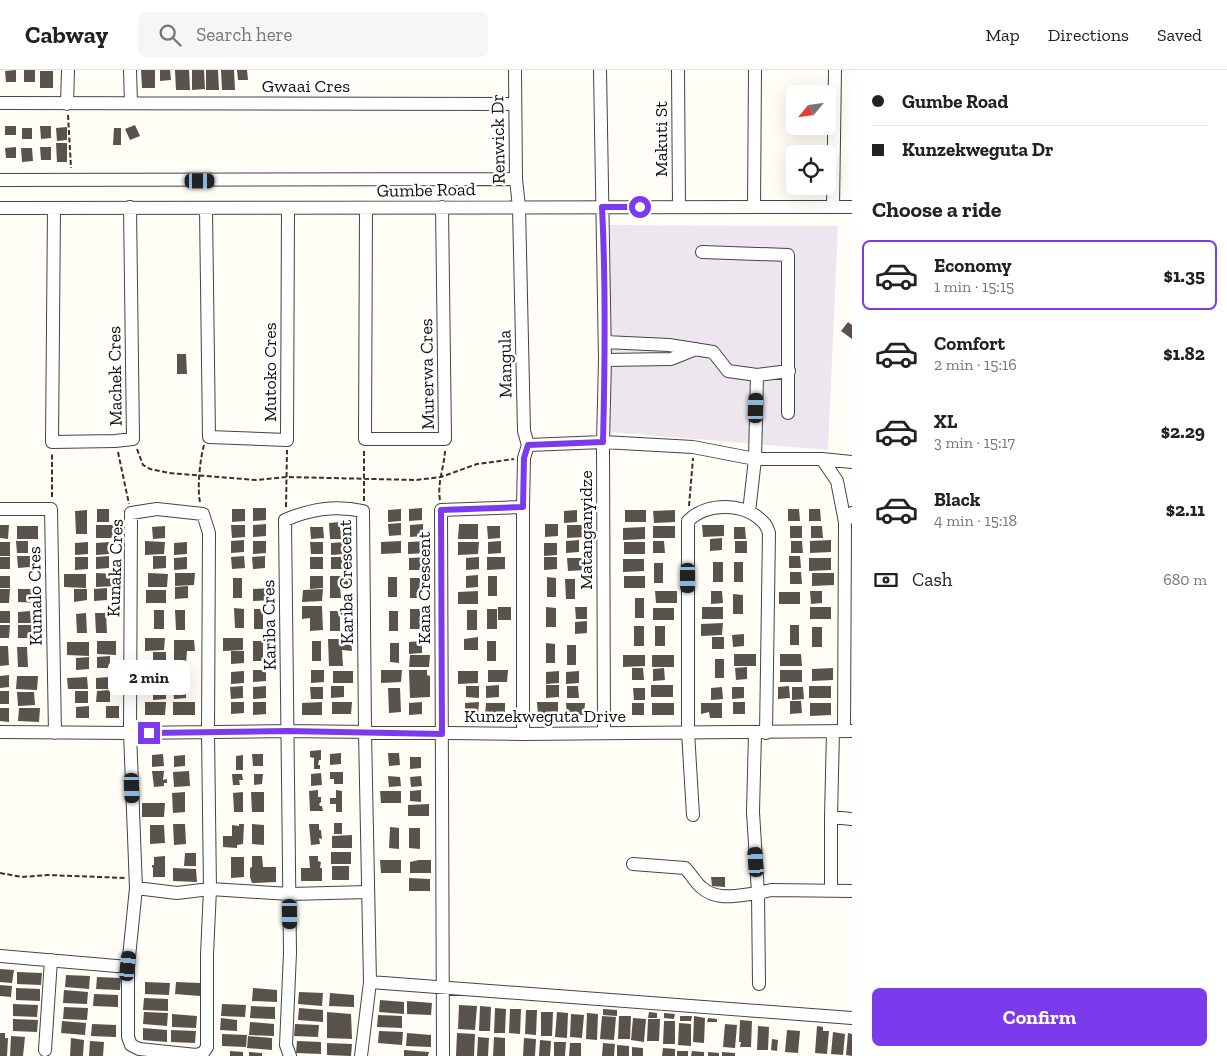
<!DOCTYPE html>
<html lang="en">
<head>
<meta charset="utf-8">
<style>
  :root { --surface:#fff; --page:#f6f6f6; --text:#222; --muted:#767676; --line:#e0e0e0; --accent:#7c3aed }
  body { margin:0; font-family:"Zilla Slab",serif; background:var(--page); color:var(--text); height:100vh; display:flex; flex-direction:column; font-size:19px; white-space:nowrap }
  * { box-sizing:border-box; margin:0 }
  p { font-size:16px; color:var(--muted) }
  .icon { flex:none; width:28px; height:28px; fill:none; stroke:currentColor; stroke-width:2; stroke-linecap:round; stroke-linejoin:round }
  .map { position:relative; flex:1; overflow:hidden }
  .panel { display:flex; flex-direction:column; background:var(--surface); width:375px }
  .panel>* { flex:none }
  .banner { display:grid; align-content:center; height:110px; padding:0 20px; background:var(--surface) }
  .needle { width:32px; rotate:241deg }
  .fabs { position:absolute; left:786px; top:15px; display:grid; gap:10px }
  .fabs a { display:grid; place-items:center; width:50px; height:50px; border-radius:8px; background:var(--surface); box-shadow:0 5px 20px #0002; font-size:25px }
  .end { position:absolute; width:22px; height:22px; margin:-11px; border:6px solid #7c3aed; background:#fff; box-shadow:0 0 0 2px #fff }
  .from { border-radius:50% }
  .bubble { position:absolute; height:35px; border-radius:8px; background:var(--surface); box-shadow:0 5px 20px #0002; font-size:16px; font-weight:800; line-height:35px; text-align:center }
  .car { position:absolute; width:15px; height:30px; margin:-15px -8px; border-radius:6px; box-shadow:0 0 4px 1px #0007; background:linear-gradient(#222 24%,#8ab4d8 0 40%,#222 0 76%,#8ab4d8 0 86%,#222 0) }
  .banner b { display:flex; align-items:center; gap:18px; height:48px; font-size:19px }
  .banner b+b { border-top:1px solid var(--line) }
  .banner i { width:12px; height:12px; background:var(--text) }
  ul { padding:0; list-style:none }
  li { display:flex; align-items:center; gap:15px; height:70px; margin:0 10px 8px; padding:0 10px; border:2px solid transparent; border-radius:8px }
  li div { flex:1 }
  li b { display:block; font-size:19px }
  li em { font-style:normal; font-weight:800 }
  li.active { border-color:var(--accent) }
  li>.icon { width:45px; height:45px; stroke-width:1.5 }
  h2 { padding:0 20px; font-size:22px; line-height:60px }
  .pay { display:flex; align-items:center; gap:12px; height:55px; padding:0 20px; font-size:19px }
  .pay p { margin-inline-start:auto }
  .button { display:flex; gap:10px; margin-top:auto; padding:10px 20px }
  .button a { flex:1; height:58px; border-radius:8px; background:var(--accent); color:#fff; font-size:20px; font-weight:800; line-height:58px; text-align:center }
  header { display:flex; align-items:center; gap:30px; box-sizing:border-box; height:70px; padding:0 25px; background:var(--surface); border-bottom:1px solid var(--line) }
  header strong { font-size:24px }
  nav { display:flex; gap:28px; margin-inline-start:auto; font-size:18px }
  .search { width:350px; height:45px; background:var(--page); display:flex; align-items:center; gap:12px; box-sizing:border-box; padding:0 18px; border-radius:8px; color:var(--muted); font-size:19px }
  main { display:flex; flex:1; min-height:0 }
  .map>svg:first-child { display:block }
  .industrial { fill:#eee6ef }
  .building { fill:#5a524d }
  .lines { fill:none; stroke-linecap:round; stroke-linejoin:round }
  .minor-casing { stroke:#444; stroke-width:14 }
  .path { stroke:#333; stroke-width:2; stroke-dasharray:5 2.5; stroke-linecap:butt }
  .minor { stroke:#fff; stroke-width:12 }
  .route { stroke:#7c3aed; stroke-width:6 }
  .labels { text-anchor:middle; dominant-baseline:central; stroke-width:5; stroke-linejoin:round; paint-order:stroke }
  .street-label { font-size:18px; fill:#111; stroke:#fff }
</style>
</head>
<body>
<header>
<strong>Cabway</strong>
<div class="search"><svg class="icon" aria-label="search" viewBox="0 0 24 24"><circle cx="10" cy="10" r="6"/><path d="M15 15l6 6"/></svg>Search here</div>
<nav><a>Map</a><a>Directions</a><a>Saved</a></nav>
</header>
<main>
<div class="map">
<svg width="852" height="986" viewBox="0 0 852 986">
  <rect width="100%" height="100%" fill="#fffdf5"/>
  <path class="industrial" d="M607,155L838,156L828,380L608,362Z"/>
  <path class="building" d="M16,0V12H6L5,1Z
    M24,0H35V12H24Z
    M141,0H155V18H142Z
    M160,0H170L171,10L160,11Z
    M175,0H189L190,20H176Z
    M192,0H204L205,19L192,20Z
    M206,0H218L219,20H206Z
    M221,0H234L235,20H222Z
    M237,0H247L248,10H238Z
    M40,1H53V18H40Z
    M135,55L140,66L130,70L125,59Z
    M5,56H16V65H5Z
    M40,56H51V68L41,69Z
    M67,57V70L57,71L56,58Z
    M22,58H32V69H22Z
    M114,58H121V75H113Z
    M56,73H67V92H57Z
    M16,77V88H6L5,78Z
    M40,77H51V90H41Z
    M21,78H32L33,91L22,92Z
    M848,252L852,255V269L841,261Z
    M177,284H186L187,304H177Z
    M253,438H266V450L253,451Z
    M422,438V450L409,451V439Z
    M97,439H109V452H97Z
    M232,439H245V451L232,452Z
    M401,439V451L388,452V440Z
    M788,439H799L800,451H788Z
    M809,439H820L821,451H809Z
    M87,440V464H76L75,441Z
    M577,440V452L564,453V441Z
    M625,440H646V452H625Z
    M675,440V452L654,453L653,441Z
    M340,452V460L343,459V456L349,455V469H330L329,453Z
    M401,453V465L389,466L388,454Z
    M266,454V466L253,467V455Z
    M423,454V466L410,467V455Z
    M459,454H478V469H458Z
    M545,454H558V466L545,467Z
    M0,455H9L8,469L0,468Z
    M96,455H118L117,468H96Z
    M231,455H245V467L232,468Z
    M567,455H585L584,467L567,468Z
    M702,455H724V466L703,467Z
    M17,456H38V469H17Z
    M165,456V468L153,469L152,457Z
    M487,456H500V468L488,469Z
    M653,456H675V468H653Z
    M790,456H802V468H790Z
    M811,456H822L823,468H811Z
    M310,457H323L324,468L311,469Z
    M645,457V469L623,470V458Z
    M734,457H745L746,469H734Z
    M722,468V480L710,481V469Z
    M244,470V482L231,483V471Z
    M579,470V482L566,483V471Z
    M831,470V482L810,483V471Z
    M16,471H28V483H17Z
    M145,471L165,472L164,484L145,485Z
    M253,471H266V483L253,484Z
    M401,471V483L381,484V472Z
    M429,471L428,483L408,484V472Z
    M501,471V483L488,484V472Z
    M653,471H664L665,483H653Z
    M735,471H747V483H735Z
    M791,471H802L803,483H791Z
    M0,472H10V486H0Z
    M88,472V484L75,485V473Z
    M109,472V484L96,485V473Z
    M187,472V484L174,485V473Z
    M310,472H323V484H311Z
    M344,472V484L331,485V473Z
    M458,472H479L478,484L458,485Z
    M624,472H645V484H624Z
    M544,473H557V485L544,486Z
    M17,486H30V497L18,498Z
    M109,486V498L96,499V487Z
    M153,486H166V498L153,499Z
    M244,486L245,498L232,499L231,487Z
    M265,486V498L253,499L252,487Z
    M789,486H800L801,498H789Z
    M0,487H10V499H0Z
    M75,487H88V499L75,500Z
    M187,487V499L174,500V488Z
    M310,487H323V499H310Z
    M331,487H344V499H331Z
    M429,487V500H409V488Z
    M479,487V499L466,500V488Z
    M487,487H505V499L487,500Z
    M544,487H557V499L544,500Z
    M567,488H586L585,500L568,501Z
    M809,488H831V500L809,501Z
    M623,489H644V501L623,502Z
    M713,492H723V512H713Z
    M734,492H743V512H734Z
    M654,493H663V513H654Z
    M790,502H801L802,514H790Z
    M96,503L116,504V516L96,517Z
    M148,503L168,504L167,517H148Z
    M175,503H195L194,515L175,516Z
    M812,503H834V515L812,516Z
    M64,504H86V518L64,517Z
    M478,505V517L466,518V506Z
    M0,506H10V518H0Z
    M310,506H323V518L310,519Z
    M330,506H349L348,518L340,517L341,528H330Z
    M488,506H497V526H488Z
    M624,506H645V518H624Z
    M388,507H397V527H388Z
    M547,507L556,508V527H547Z
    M233,508H242V528H233Z
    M410,508H420V528H410Z
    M565,509H575V529H566Z
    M188,516V528L175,529V517Z
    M107,518V530L94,531V519Z
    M273,518V530L253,531V519Z
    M0,519H10L9,533H0Z
    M18,519H39V533L18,532Z
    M74,519H87V530L74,532Z
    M323,519L322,531L302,532L303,520Z
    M146,520H166V533H146Z
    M478,521V534H458V522Z
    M655,521H677V533H656Z
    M711,521H722L723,533L711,534Z
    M810,521H822V533L811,534Z
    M779,522H800V534H779Z
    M733,524L743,525V544H733Z
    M635,528H644V548H635Z
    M302,536H322L323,560L310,561V548L302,549Z
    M498,537H511V550H498Z
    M546,537L556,538V557H546Z
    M575,537H587V549H576Z
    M702,537H723V549H702Z
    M810,537H831V549H810Z
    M234,538L244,539V558H235Z
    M653,538H674V550H653Z
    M254,539H263V559H254Z
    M410,539H420V559H410Z
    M487,539H497V559H487Z
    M154,540H164V559H154Z
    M175,540H185V560H176Z
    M467,540H477V560H467Z
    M0,541H10V553H0Z
    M30,541L31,553H18V542Z
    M330,541H340V561H330Z
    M389,541H398V561H389Z
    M86,543L87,563H77L76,544Z
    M95,543H106L107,563H96Z
    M587,551V563L575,564V552Z
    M723,553L722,565L701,566V554Z
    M0,555H10L9,568H0Z
    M18,555H40L39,568H18Z
    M790,555H799V575H790Z
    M634,556H644V576H634Z
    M655,556H665V576H655Z
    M812,557H822V577H812Z
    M744,564V576L733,577L732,565Z
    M478,567V580H464V569Z
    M712,567H724V579H712Z
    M145,568H165L164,580L145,581Z
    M223,568H243V580L223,581Z
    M328,569H351L352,581L342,580L343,596H329Z
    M174,570H194L195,581H187L186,593L174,594Z
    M97,571H116V585L97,584Z
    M253,571H263V591H253Z
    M312,571H321V591H312Z
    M422,571V583L409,584V572Z
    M487,571H496V591H487Z
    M67,572H89V586L67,585Z
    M390,573H399V593L390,592Z
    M546,573L555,574V593H546Z
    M567,575H576V595H567Z
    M0,576H8L9,595L0,596Z
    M17,577H27L28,597H18Z
    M231,581H244V593L231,594Z
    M153,582H166V593L153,594Z
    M734,584H756V596H734Z
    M780,584H801L802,596H780Z
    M410,585H430L429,597H409Z
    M623,585H645V596L623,597Z
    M652,585H674V597H652Z
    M110,586V598H97V587Z
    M89,587V599L76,600V588Z
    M715,589H724V608H715Z
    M747,597V609L736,610L735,598Z
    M632,598H643L644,610H632Z
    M664,598L665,610L653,611V599Z
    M833,598V610L812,611V599Z
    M253,600H266V611L253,612Z
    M311,600H324V612L311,613Z
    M381,600H402L401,612L381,613Z
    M409,600H427V605L430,606V627L410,628Z
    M488,600H508L507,612H488Z
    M780,600H802V612H780Z
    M244,601V613L231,614V602Z
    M333,601H353V613H333Z
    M458,601H478V613L458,614Z
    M559,601V613L546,614V602Z
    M579,601V613L566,614V602Z
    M152,603H165L166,614L153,615Z
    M186,603V615L173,616V604Z
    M9,605V617L0,618V606Z
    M17,606H38L37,620L16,619Z
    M87,607L88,619H68L67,608Z
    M109,607V619H96V608Z
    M499,615V627L486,628V616Z
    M546,615H559V627L546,628Z
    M651,615H673V627H651Z
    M243,616V628L231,629L230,617Z
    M266,616V628L253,629V617Z
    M331,616H344V627L331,628Z
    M466,616H479V628L466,627Z
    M567,616H578L579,628H567Z
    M789,616L790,628L778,629V617Z
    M809,616H831V628H809Z
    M173,617H186V628L174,629Z
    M310,617H323V629H311Z
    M722,617L723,629L711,630V618Z
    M732,617H744V628L732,629Z
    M792,617H803L804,629L792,630Z
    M153,618H166V629L153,630Z
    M388,618H400L401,642L389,643Z
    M633,618H645V630H634Z
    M110,620V632H96L97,621Z
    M0,621H9V634H0Z
    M75,621H88V633H75Z
    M17,622H34L35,635L18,636Z
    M790,631H801L802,643L790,644Z
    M145,632H166L165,645H145Z
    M173,632H195V645H173Z
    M231,632H244V643L231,644Z
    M253,632H266V644L253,645Z
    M322,632V645H302V633Z
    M332,632H352L351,644H332Z
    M422,632V644L409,645V633Z
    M479,632L478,644H465V633Z
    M537,632H558V644L538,645Z
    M733,632H745V644H733Z
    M486,633H505V647H485Z
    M566,633H585L584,645H567Z
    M632,633H644V645H632Z
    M652,633H674V645H652Z
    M701,633H722V648H710L709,642L701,644Z
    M810,633H831V645L810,646Z
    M89,636V648H76V637Z
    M106,636H119V648H106Z
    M0,638H9V652L0,651Z
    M19,638H40L39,652L18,651Z
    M321,680V690H319L318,695H320V699H314V688L310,687V681Z
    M341,683V694L330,695V684Z
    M388,683H399L400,695L389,696Z
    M163,684L164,696L152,697V685Z
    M252,684H263V696H253Z
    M185,685V696L174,697V686Z
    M243,685V700H236V686Z
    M410,687H421V698L410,699Z
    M152,701H164L163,710L167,709V713H164V716L154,717Z
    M189,701L190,716L174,717L173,702Z
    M330,702H343V714H334V709H330Z
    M321,703L322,715L311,716V704Z
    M232,704H242L243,710H239L240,715H233Z
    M254,704H263L262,714L254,715Z
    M388,706L400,707L401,716L389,717Z
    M421,706L422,716L411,717L410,707Z
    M318,720V727H321V732L319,734L320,736H322L323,741H310L309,721Z
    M336,720L342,721V742H336V734H330V728H336Z
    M421,720V732L410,731V721Z
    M380,721H401V733H381Z
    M185,722V742L173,743L172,723Z
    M243,722V742H234L233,723Z
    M251,722H264V742H252Z
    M142,733H165L164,747H142Z
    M429,734V746H408V735Z
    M334,753H342V764H334Z
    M173,754H185L186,774L174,775Z
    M239,754H244L243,774L237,775V778L223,777V766H232V755L239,756Z
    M252,754L264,755V775L252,774Z
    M309,754H319V760H321L322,769L319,768L320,774L311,775Z
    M150,755H164L165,773L150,774Z
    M390,757L399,758V779L389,778Z
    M409,758H420V779L409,778Z
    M352,765V778H332V766Z
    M331,782H351V794H331Z
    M185,783H196V796H184Z
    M165,786V807H153V797L152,798V795H154V787Z
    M252,786H262L263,797H276V812L252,813L250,807V798L252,797Z
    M309,786H318V791L321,792L320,798H322V811H301V798H310Z
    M231,787H244V807L231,808Z
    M380,790H401V803H381Z
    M419,790H431V803H410V792Z
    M332,796H349V810H332Z
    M173,798L196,799L197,812L173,811Z
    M711,807H725V817L712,816Z
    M409,808L430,809V821H409Z
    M0,899L14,900L12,913L0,912Z
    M17,902L42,903L41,915L17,914Z
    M66,905L90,906L89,919L65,917Z
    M97,907L121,908L120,920L96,919Z
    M145,912L170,913L169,925L145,924Z
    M176,912L200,913V926L175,924Z
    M0,915L12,916L11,927L0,926Z
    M16,918L40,919V931L16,930Z
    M253,918L277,920V932L252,931Z
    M64,920L88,922L87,934L63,933Z
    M299,922L323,923L322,936L298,934Z
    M330,923L354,925V937L329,936Z
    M94,924L118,925V937L93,936Z
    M144,928L168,929V941L143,940Z
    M380,930L404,932V944L379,942Z
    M407,931L432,933L431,945L407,944Z
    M13,934L38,935L37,947L13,946Z
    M222,934L246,935L245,947L221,946Z
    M459,935L477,936L475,960L458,959Z
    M251,936L275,937V949L250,948Z
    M480,936L491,937L490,961H479Z
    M64,937L88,938L87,950L63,949Z
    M299,938L323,940V952L298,950Z
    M495,938L506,939L505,963H494Z
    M510,939H521L520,964L509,963Z
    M603,939L617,940V946L603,945Z
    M526,940H537L536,965L525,964Z
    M144,942L168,943L167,956L143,954Z
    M327,942L351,944L352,969L327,968Z
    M541,942H553L552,966H541Z
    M557,942L568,943L567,968L555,967Z
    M649,942L657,943V948H648Z
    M587,943L598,944L597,970L586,969Z
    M664,943L675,944L674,949L664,948Z
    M172,944L197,946L196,958L172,957Z
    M571,944L584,945L582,968L570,967Z
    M378,945L402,946V958L377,957Z
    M602,946L616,947L614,970L600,969Z
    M619,946H631L630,969H618Z
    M680,946H692L691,951H680Z
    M694,946L705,948L704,973L693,972Z
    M221,948L237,950V961L220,960Z
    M633,948L646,949L644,972L631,970Z
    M708,948L717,949V952H707Z
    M13,949L38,950L37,962L13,961Z
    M648,949H660L659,971H647Z
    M740,950L752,951L751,977H740L741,972H739Z
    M62,951L86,953L85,965L61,963Z
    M664,951H675V974H663Z
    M250,952L274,954V966L249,965Z
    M679,953L691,954V976L678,975Z
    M92,954L116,955V967L91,966Z
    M295,954L319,955L318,967L294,966Z
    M725,954L737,955L735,978L723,977Z
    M758,956L769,957L768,980H757Z
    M817,956L823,957V961H829L827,984L815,983Z
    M143,958L167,960V972L143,970Z
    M171,960L196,961L195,973L171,972Z
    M787,960L800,961L798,983L785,982Z
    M379,961L403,962L402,975L378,973Z
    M833,962L845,964L843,985L831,984Z
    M0,963H5V968H8L7,986H0Z
    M407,963L431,965V977L406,976Z
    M457,963L475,964L474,986H456Z
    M848,963L852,964V986L846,985Z
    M222,964L247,965L246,977L222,976Z
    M11,966L25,967L23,986H10Z
    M248,966L272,968V980L247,978Z
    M478,967L489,968L488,986H477Z
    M494,967L505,968V986H493Z
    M71,968L84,970L83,986H70Z
    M524,968L536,969L535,986H523Z
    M772,969L778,970L777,981L771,980Z
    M540,970L551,971L550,986H539Z
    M90,971L104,972L103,986H89Z
    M297,971L321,972V984L296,983Z
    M554,972H566L565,986H554Z
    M327,973L352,974L351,986L327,985Z
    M570,973H581V986H569Z
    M603,973L615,974L614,986H602Z
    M617,975L629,976V986H617Z
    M632,977L643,978V986H632Z
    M663,978L675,979V986H662Z
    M404,980L429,982L428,986H404Z
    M230,981L243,982V986H230Z
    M677,981H688V986H677Z
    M692,981L704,982V986H691Z
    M249,982L262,983V986H249Z
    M708,982L719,983V986H708Z
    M722,982L735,983V986H722Z"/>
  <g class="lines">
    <g class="minor-casing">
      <path id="minor" d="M130,0L131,33
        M515,0L516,109L519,137L524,361L528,375L603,372L693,377L755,389H822L852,392
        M600,0L605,290L603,372L604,663
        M678,0L679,137
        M0,33L515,34
        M67,34L68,0
        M0,110L516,109
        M754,137L755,0
        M833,137L835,0
        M0,138L852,137
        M54,138L52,372L115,371L133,369L130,137
        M366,138L365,369H445L442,137
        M206,139L209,367L287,370L288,138
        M702,182L788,185V343
        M605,272L669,275L713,282L728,301L757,305
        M605,290L671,289L696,279
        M822,389L837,411L845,452
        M523,437L524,388L528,375
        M0,439H51L55,663
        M157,439L203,444L209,463L208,662L210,819L207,885V977L203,983L196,985L139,979L131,975L128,967V897L136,818L130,663L131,443Z
        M749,442L755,389L757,305L789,301
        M844,661L845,452L852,443
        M0,662L130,663L287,661L523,664L852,661
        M833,662L831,747L852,749
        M755,663L753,742L758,823L771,820L852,821
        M693,745L688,662V451C707,432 745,432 764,453C766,455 768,460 769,463L766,663
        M831,747V820
        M633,794L685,798C691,804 695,812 701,817C717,832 739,825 758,823L759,914
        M136,818L177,823L210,819L290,824L368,822
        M0,886L128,897
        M45,980L51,890
        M290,986L286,975L290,883L285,450C311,439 335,435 363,441L365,662L370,912L852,948
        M361,986L370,912
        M443,986L441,440L523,437V664"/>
    </g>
    <path class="path" d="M68,45L71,98
      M137,379L143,395L150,399L169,403L256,410L287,407L416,410L441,407L477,394L514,389
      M118,382L129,434
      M52,427V382
      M440,430C437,413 444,398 445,381
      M364,431V381
      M200,432C197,419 200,389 204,375
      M689,436L693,388
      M286,437L287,380
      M0,803L22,807L48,805L126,808"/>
    <use href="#minor" class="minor"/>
  </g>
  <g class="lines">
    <path class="route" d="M149,663L287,661L442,664L441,440L523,437L524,388L528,375L603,372C605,294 606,215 602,137H640"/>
  </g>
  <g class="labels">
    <g class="street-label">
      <text x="306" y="16">Gwaai Cres</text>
      <text transform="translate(498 69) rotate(-91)">Renwick Dr</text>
      <text transform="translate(661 69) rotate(-90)">Makuti St</text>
      <text transform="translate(426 120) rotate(-1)">Gumbe Road</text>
      <text transform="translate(505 294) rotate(-91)">Mangula</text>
      <text transform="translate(270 302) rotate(-90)">Mutoko Cres</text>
      <text transform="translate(427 304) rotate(-91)">Murerwa Cres</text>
      <text transform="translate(115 306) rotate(-91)">Machek Cres</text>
      <text transform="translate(586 460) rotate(-90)">Matanganyidze</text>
      <text transform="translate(115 498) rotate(-88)">Kunaka Cres</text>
      <text transform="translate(346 512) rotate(-91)">Kariba Crescent</text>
      <text transform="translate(424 518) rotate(-90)">Kana Crescent</text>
      <text transform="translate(35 526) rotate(-91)">Kumalo Cres</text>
      <text transform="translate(269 555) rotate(-91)">Kariba Cres</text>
      <text x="545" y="646">Kunzekweguta Drive</text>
    </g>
  </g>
</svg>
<div class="fabs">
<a><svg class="needle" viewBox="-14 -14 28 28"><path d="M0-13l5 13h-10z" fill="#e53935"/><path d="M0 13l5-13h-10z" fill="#767676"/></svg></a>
<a><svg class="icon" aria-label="locate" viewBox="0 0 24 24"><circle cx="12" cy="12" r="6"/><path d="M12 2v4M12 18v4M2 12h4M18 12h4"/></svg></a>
</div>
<i class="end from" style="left:640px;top:137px"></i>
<i class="end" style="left:149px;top:663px"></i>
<div class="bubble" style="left:108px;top:590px;width:82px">2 min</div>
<i class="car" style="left:200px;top:111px;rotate:90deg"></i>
<i class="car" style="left:756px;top:338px;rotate:2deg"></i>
<i class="car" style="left:688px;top:508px;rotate:180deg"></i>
<i class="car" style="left:132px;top:718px;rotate:178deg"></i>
<i class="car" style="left:756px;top:792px;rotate:356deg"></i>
<i class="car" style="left:290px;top:844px;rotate:179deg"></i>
<i class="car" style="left:128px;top:896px;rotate:6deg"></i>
</div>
<section class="panel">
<div class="banner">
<b><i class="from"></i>Gumbe Road</b>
<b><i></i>Kunzekweguta Dr</b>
</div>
<h2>Choose a ride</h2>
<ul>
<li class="active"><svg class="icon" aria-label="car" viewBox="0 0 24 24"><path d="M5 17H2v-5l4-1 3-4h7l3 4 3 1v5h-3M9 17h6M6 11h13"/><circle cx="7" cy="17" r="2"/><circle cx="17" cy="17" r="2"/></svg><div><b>Economy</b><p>1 min · 15:15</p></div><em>$1.35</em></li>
<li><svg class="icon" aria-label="car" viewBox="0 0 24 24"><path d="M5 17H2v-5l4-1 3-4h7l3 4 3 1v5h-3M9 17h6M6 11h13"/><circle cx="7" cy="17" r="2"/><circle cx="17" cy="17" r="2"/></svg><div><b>Comfort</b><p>2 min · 15:16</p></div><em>$1.82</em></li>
<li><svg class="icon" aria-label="car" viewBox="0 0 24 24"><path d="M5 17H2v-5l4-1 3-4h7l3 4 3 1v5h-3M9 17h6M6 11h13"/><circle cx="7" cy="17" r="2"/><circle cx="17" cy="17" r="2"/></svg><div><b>XL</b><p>3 min · 15:17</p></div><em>$2.29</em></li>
<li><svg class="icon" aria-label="car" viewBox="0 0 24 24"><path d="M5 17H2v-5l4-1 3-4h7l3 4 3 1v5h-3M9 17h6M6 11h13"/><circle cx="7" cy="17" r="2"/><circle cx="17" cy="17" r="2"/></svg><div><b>Black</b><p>4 min · 15:18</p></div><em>$2.11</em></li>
</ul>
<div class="pay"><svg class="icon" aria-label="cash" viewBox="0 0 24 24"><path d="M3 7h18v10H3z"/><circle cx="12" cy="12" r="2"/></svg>Cash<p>680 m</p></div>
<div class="button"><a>Confirm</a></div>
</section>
</main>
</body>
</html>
